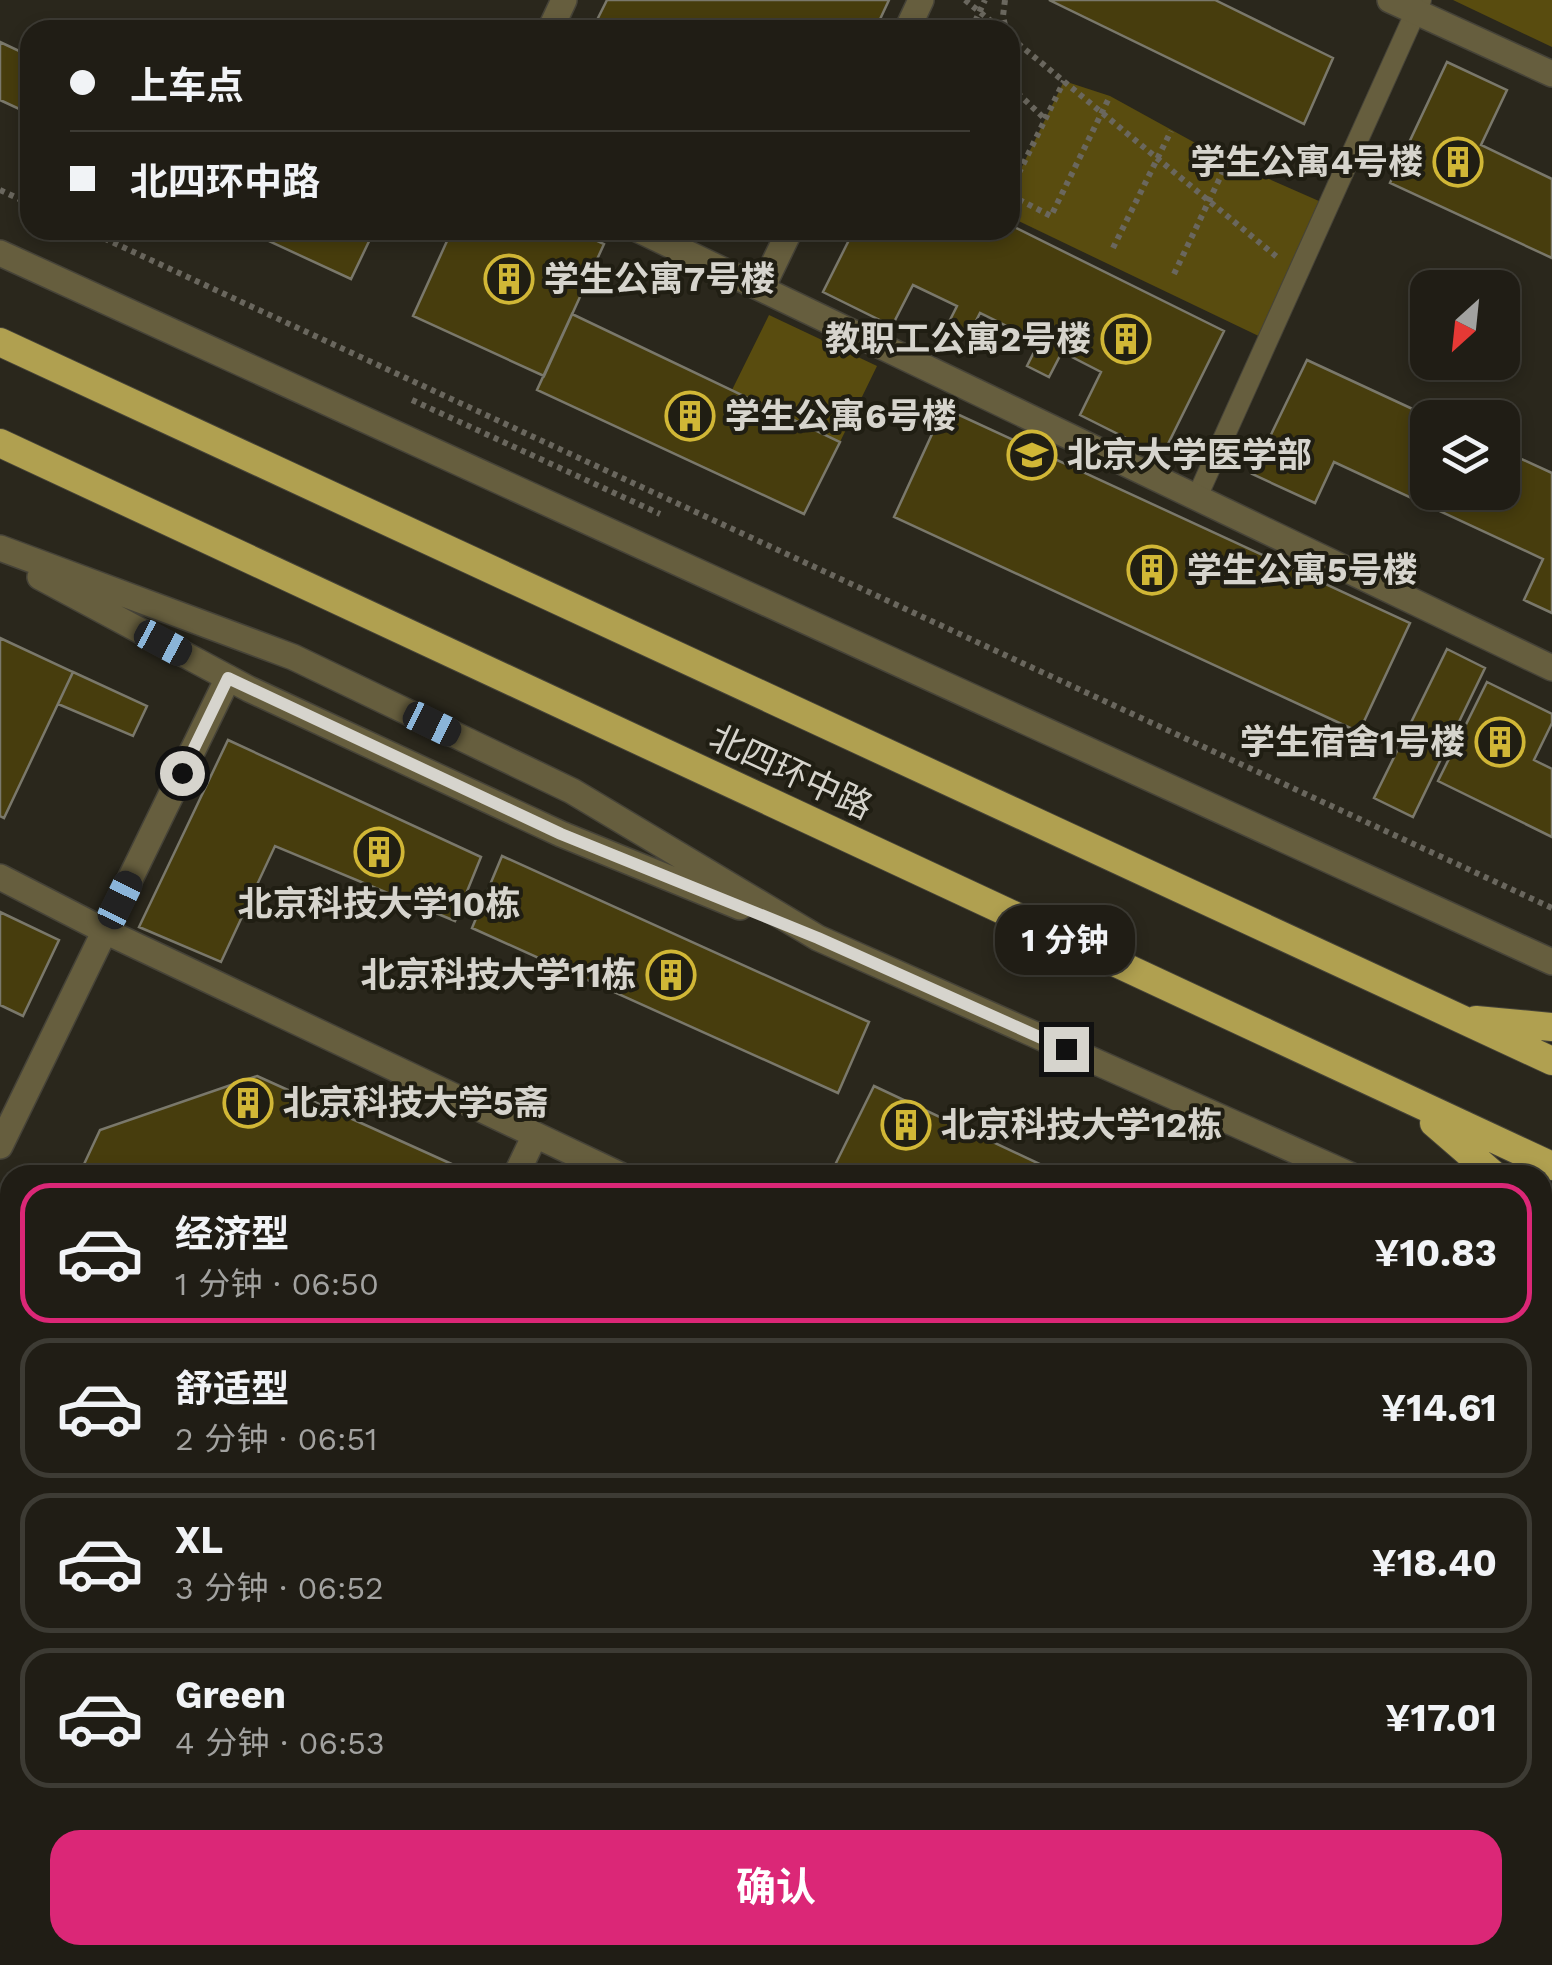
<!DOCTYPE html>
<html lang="zh">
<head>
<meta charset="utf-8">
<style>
  :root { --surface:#201d15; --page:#28261e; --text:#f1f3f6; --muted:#a2a2a0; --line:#3d3b34; --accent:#db2777 }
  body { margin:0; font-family:"Work Sans","Noto Sans SC",sans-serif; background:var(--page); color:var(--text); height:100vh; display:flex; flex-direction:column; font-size:38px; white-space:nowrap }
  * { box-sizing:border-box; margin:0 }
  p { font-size:32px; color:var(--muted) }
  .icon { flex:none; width:55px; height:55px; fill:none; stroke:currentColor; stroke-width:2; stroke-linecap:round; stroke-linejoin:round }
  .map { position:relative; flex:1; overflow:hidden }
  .sheet { position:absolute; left:0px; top:1165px; width:1552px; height:800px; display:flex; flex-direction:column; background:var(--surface); border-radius:30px 30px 0 0; box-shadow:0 5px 15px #0003,0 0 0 2px var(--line) }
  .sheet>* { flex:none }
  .guide { position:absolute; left:20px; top:20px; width:1000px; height:220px; border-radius:30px; box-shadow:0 5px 15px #0003,0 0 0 2px var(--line); display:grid; align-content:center; height:220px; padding:0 50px; background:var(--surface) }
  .needle { width:65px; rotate:207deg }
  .tools { position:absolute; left:1410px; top:270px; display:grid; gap:20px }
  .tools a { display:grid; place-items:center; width:110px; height:110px; border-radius:20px; background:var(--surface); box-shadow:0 5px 15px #0003,0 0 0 2px var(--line); font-size:50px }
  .end { position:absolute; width:45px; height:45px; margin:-22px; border:12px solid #d6d4cd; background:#111; box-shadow:0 0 0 5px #111 }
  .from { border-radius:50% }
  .bubble { position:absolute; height:70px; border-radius:30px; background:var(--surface); box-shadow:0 5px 15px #0003,0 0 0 2px var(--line); font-size:32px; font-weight:700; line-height:70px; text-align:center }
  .car { position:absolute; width:30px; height:60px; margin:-30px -15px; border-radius:12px; box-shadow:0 0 8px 2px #0007; background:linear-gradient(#222 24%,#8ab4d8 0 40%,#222 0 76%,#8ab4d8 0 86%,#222 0) }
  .guide b { display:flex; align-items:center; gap:35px; height:95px; font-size:38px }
  .guide b+b { border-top:2px solid var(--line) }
  .guide i { width:25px; height:25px; background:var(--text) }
  ul { padding:18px 0 0; list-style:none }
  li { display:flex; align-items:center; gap:30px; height:140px; margin:0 20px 15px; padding:0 30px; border:5px solid var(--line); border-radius:30px }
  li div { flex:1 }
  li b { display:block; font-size:38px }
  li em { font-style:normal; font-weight:700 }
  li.current { border-color:var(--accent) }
  li>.icon { width:90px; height:90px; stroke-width:1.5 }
  .cta { display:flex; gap:20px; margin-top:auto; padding:20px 50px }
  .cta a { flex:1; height:115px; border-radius:30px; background:var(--accent); color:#fff; font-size:40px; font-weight:700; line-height:115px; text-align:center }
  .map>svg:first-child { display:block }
  .green { fill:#594c0f }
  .building { fill:#473d0d; stroke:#7a786b; stroke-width:2.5 }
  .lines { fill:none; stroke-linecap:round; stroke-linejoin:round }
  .service-casing { stroke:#464338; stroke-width:22 }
  .minor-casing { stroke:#464338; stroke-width:28 }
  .tertiary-casing { stroke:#464338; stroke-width:28 }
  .trunk-casing { stroke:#464338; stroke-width:30 }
  .path { stroke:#6a675e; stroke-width:6; stroke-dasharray:5 5; stroke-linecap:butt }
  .service { stroke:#665e3e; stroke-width:20 }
  .minor { stroke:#665e3e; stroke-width:25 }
  .tertiary { stroke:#665e3e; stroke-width:25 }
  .trunk { stroke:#b0a050; stroke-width:28 }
  .route { stroke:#d6d4cd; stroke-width:12 }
  .labels { text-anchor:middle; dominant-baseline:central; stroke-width:8; stroke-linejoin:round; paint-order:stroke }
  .poi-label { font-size:35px; font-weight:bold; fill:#d6d4cd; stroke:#201e13; text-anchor:start }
  .street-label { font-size:35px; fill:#d6d4cd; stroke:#201e13 }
</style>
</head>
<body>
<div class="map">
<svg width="1552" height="1965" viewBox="0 0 1552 1965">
  <rect width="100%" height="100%" fill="#2a271c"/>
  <path class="green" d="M1453,0H1552V47Z
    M1064,81L1110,96L1228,161L1328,205L1267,340L1010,217V191Z
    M769,315L877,366L840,442L732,390Z
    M95,1955H261L282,1965H91Z
    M998,1955H1096L1090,1965H1018Z"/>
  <path class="building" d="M607,0H889L875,30H592Z
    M1049,0H1215L1333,58L1304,124Z
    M0,42L30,56V114L0,100Z
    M1447,62L1507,90L1481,145L1552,179V258L1390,183Z
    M1010,225L1224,331L1162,456L1080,415L1101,372L1062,352L1049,377L1027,366L1039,342L980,313L969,335L948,324L957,306L913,285L892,326L823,292L854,230H1010Z
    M245,230H366L373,233L351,279Z
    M452,230H574L604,244L544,376L413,316Z
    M572,314L840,442L804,514L537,390Z
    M1307,360L1432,418H1428V492H1502V450L1552,473V613L1524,600L1543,559L1334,462L1315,503L1252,474Z
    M944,408L1410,623L1359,732L894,517Z
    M0,638L73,672L4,818L0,816Z
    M1447,649L1485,668L1413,817L1374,798Z
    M73,672L147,706L133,736L58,704Z
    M1487,682L1552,714V723L1534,760L1552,769V837L1438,781Z
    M228,740L481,857L455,921L275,846L221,962L139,927Z
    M502,856L869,1022L838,1093L472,928Z
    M0,912L59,940L23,1016L0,1005Z
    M257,1076L476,1175H79L100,1130Z
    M874,1086L1063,1175H860L835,1165Z
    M1542,1342L1552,1347L1542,1370Z
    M7,1354L10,1355V1661L0,1656V1369Z
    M1552,1716V1965H1460L1456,1955H1542V1737Z
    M603,1955H786L781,1965H624Z
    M1179,1955H1259L1254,1965H1174Z"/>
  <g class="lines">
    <g class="service-casing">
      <path id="service" d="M1197,497L1421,0"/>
    </g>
    <g class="minor-casing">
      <path id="minor" d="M1390,0L1552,74
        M550,30L564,0
        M907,30L921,0
        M639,230L1552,668
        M762,288L790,230
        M0,877L105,931L620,1175
        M0,1146L228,678
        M516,1175L535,1135
        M0,1306L10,1311
        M1542,1536L1552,1514
        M1542,1611L1552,1616
        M0,1736L10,1741
        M474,1955L496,1965
        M998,1955L1018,1965
        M825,1965L830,1955
        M1090,1965L1095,1955
        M1348,1965L1353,1955"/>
    </g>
    <g class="tertiary-casing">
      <path id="tertiary" d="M0,253L1552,962
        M0,548L293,657L572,791L818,938L1350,1175
        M40,577L249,689L561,834L740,907
        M1542,1261L1552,1265"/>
    </g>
    <g class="trunk-casing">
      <path id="trunk" d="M0,342L1552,1061
        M0,443L1552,1166
        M1476,1020L1552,1027
        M1434,1123L1494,1175
        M1542,1217L1552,1226"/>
    </g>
    <path class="path" d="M965,0L1002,30
      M1005,0L1003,16L1006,30
      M971,30L985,0
      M1010,37L1277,257
      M1010,86L1045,119
      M1010,164L1019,173
      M0,190L30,204
      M1010,191L1064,81
      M1010,195L1051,216L1110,96
      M86,230L1552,908
      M1113,248L1171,131
      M1174,274L1228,161
      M412,400L660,514"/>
    <use href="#service" class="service"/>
    <use href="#minor" class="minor"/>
    <use href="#tertiary" class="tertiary"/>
    <use href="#trunk" class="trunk"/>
  </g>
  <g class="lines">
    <path class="route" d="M182,773L228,678L561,834L818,938L1066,1049"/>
  </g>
  <defs>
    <g id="building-ring" transform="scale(2.5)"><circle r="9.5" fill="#201e13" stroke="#d1b736" stroke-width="1.5"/><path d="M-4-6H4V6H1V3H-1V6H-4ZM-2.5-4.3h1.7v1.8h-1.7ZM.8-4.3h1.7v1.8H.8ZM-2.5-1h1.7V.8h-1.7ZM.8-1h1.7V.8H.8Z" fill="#d1b736"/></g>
    <g id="university-ring" transform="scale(2.5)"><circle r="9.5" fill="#201e13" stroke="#d1b736" stroke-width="1.5"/><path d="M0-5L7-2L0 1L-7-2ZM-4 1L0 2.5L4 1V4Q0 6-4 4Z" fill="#d1b736"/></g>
  </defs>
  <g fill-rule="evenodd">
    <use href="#building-ring" x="1458" y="162"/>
    <use href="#building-ring" x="509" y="279"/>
    <use href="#building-ring" x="1126" y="339"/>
    <use href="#building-ring" x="690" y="416"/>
    <use href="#university-ring" x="1032" y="455"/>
    <use href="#building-ring" x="1152" y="570"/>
    <use href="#building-ring" x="1500" y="742"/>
    <use href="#building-ring" x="379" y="852"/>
    <use href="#building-ring" x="671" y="975"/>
    <use href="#building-ring" x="248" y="1103"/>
    <use href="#building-ring" x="906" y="1125"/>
  </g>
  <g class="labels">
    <g class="poi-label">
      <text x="1423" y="162" text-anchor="end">学生公寓4号楼</text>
      <text x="544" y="279">学生公寓7号楼</text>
      <text x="1091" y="339" text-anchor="end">教职工公寓2号楼</text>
      <text x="725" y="416">学生公寓6号楼</text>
      <text x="1067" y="455">北京大学医学部</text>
      <text x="1187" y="570">学生公寓5号楼</text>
      <text x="1465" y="742" text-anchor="end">学生宿舍1号楼</text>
      <text x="379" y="904" text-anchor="middle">北京科技大学10栋</text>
      <text x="636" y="975" text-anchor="end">北京科技大学11栋</text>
      <text x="283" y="1103">北京科技大学5斋</text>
      <text x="941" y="1125">北京科技大学12栋</text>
    </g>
    <g class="street-label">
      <text transform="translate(791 772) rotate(25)">北四环中路</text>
    </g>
  </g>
</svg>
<div class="tools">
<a><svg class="needle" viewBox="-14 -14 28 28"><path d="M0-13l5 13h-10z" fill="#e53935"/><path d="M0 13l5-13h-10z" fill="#a2a2a0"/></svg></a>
<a><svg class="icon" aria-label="layers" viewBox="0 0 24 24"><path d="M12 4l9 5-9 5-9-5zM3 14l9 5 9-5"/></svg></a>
</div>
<i class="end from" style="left:182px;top:773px"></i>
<i class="end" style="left:1066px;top:1049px"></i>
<div class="bubble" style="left:995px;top:905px;width:140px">1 分钟</div>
<i class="car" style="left:163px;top:643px;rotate:118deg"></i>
<i class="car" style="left:432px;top:724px;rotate:116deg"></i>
<i class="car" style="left:120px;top:900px;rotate:26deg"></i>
<div class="guide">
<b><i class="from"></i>上车点</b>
<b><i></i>北四环中路</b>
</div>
<section class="sheet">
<ul>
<li class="current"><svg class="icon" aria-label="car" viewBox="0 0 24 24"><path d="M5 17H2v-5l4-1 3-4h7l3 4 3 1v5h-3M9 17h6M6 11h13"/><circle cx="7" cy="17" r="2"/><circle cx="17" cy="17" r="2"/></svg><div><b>经济型</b><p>1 分钟 · 06:50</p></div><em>¥10.83</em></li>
<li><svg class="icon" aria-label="car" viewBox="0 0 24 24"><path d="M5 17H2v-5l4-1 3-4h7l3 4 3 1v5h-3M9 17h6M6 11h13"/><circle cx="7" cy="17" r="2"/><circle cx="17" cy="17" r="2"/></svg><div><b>舒适型</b><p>2 分钟 · 06:51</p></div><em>¥14.61</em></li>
<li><svg class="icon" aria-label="car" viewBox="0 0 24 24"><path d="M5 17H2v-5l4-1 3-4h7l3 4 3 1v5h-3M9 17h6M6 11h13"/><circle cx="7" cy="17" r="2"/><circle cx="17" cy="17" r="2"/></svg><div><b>XL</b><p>3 分钟 · 06:52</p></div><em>¥18.40</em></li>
<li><svg class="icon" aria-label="car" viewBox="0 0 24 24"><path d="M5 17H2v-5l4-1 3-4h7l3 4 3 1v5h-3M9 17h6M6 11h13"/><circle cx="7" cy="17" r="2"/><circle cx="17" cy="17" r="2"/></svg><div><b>Green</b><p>4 分钟 · 06:53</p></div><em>¥17.01</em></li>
</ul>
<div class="cta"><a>确认</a></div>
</section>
</div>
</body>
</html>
